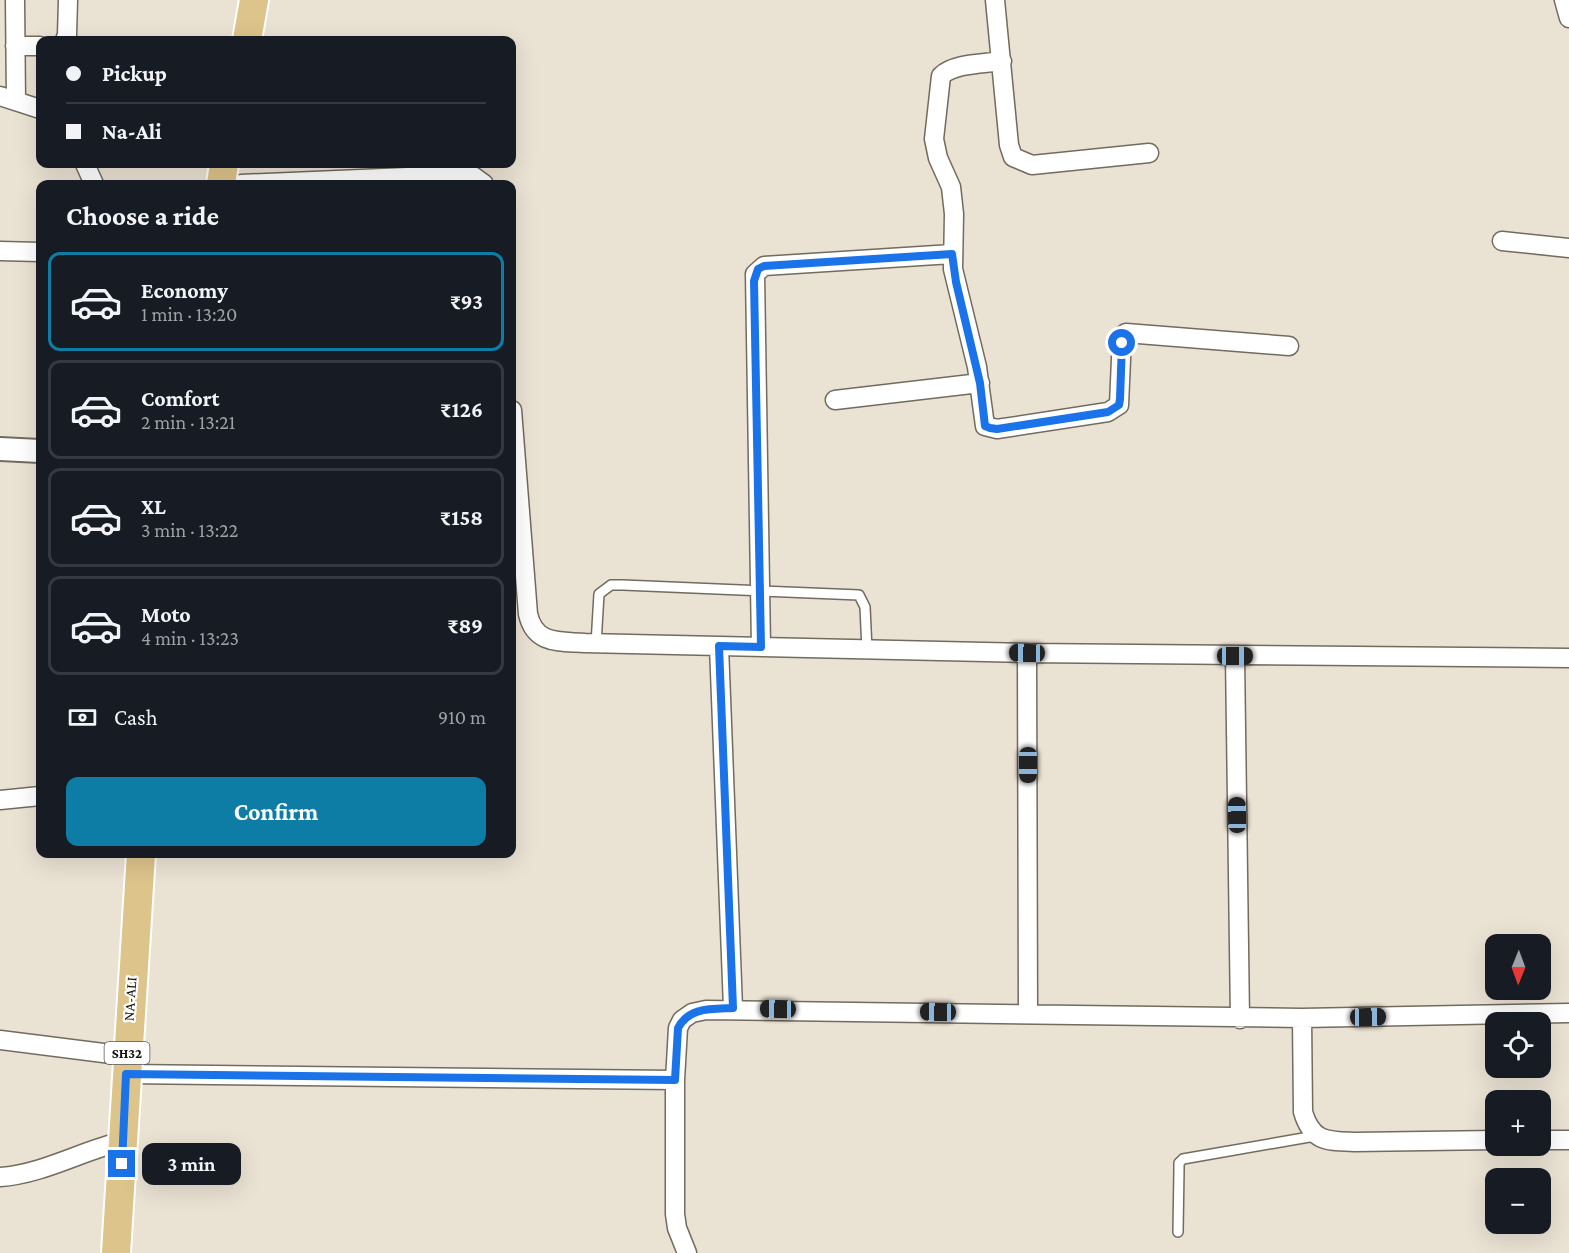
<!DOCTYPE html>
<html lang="en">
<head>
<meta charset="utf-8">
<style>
  :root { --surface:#171b24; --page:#20242c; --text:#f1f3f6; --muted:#9ea1a6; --line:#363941; --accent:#0e7da6 }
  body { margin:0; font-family:"Crimson Pro",serif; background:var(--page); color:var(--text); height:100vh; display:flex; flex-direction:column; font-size:22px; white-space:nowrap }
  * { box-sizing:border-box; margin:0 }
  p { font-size:20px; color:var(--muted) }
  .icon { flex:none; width:33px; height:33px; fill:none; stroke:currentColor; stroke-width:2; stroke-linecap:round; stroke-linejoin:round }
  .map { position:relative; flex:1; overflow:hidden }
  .drawer { position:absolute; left:36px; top:180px; width:480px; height:678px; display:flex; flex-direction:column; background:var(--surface); border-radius:12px; box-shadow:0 6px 24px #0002 }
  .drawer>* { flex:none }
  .top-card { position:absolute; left:36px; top:36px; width:480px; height:132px; border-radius:12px; box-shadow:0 6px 24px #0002; display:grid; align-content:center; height:132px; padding:0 30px; background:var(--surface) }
  .needle { width:39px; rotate:181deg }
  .controls { position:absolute; left:1485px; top:934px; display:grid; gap:12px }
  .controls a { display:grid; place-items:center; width:66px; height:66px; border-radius:12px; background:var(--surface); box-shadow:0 6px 24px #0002; font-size:30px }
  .end { position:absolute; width:27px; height:27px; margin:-14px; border:8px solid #1a73e8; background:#fff; box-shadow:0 0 0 3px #fff }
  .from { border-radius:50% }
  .bubble { position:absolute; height:42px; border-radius:12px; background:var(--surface); box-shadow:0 6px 24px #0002; font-size:20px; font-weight:700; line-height:42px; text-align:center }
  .car { position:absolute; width:18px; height:36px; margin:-18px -9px; border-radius:8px; box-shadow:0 0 4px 2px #0007; background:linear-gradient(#222 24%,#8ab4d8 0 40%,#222 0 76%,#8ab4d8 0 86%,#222 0) }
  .top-card b { display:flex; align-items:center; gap:21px; height:57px; font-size:22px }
  .top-card b+b { border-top:2px solid var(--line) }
  .top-card i { width:15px; height:15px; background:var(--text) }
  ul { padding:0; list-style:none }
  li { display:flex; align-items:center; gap:18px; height:99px; margin:0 12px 9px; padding:0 18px; border:3px solid var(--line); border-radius:12px }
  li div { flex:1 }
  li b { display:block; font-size:22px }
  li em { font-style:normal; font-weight:700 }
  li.current { border-color:var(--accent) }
  li>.icon { width:54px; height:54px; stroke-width:1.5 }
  h2 { padding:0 30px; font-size:27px; line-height:72px }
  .pay { display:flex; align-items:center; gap:15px; height:66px; padding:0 30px; font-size:22px }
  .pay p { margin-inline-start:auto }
  .button { display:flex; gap:12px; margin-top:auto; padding:12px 30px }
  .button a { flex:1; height:69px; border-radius:12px; background:var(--accent); color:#fff; font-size:24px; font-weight:700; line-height:69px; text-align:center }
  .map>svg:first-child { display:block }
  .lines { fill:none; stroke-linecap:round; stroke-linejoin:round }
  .service-casing { stroke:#726b5e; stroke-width:12 }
  .minor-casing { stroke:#726b5e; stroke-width:21 }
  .tertiary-casing { stroke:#726b5e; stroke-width:26 }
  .primary-casing { stroke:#fff; stroke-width:32 }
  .service { stroke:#fff; stroke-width:9 }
  .minor { stroke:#fff; stroke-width:18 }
  .tertiary { stroke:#fff; stroke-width:22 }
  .primary { stroke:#ddc48b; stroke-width:28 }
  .route { stroke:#1a73e8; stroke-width:8 }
  .labels { text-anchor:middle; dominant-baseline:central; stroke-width:4.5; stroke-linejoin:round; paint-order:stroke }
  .shield { fill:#fff; stroke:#585754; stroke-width:1.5 }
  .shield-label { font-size:14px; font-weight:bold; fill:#110f0a }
  .street-label { font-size:15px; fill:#110f0a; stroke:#fff }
</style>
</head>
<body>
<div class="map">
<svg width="1569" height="1253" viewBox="0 0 1569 1253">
  <rect width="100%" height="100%" fill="#eae2d3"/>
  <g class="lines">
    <g class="service-casing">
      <path id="service" d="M596,644L599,594L611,585H623L859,595L865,607L867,650
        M1178,1232L1179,1169V1163L1183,1159L1315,1136"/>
    </g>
    <g class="minor-casing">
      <path id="minor" d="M15,0L16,101
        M995,0L1009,145L1013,157L1032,165L1149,153
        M1564,0L1569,18
        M65,40L67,35L68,0
        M15,46H40
        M1002,61C984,64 954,63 941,76L934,139L938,158L951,187L954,214L953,269L977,367L985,426L997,429L1108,412L1119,405L1122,336L1126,333L1289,346
        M0,96L40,109
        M85,164L94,184
        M241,184L455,175L473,176L484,184
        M1502,241L1569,248
        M0,251L40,252
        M835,400L980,383
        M512,410L528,614C535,645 559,641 585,643L1027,653L1028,1013
        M719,646L733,1008
        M761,647L755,274L764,266L952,254
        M1027,653L1569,658
        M1235,656L1240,1019
        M0,800L40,796
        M1302,1018L1569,1013
        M0,1040L127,1056
        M126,1074L675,1080
        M1540,1140H1569
        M0,1177C43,1174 81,1151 123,1141
        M687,1253L677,1228L675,1214V1080L678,1028L682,1020L692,1013L706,1010L1302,1018L1303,1112C1312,1142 1327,1141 1354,1142L1496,1140"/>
    </g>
    <g class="tertiary-casing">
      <path id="tertiary" d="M0,449L40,451"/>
    </g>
    <g class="primary-casing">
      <path id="primary" d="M247,40L254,0
        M221,184L224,164
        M116,1253L141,854"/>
    </g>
    <use href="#service" class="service"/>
    <use href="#minor" class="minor"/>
    <use href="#tertiary" class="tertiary"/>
    <use href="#primary" class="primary"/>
  </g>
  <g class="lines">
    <path class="route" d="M122,1164L126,1074L675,1080L678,1028C689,1007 712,1009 733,1008L719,646L761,647L754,281L758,269L764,266L952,254L956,282L980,383L985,426L990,428L997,429L1108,412L1119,405L1120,399L1122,343"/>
  </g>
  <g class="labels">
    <rect class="shield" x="104.5" y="1042" width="45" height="22" rx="4.5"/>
    <g class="shield-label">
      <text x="127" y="1053">SH32</text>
    </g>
    <g class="street-label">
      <text transform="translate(130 999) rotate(-86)">NA-ALI</text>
    </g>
  </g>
</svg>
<div class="controls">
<a><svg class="needle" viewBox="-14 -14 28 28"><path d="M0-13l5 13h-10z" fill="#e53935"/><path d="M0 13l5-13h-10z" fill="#9ea1a6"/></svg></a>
<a><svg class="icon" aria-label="locate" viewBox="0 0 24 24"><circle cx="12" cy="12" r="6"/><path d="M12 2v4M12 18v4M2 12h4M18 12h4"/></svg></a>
<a>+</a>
<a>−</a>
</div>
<i class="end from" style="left:1122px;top:343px"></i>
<i class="end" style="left:122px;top:1164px"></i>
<div class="bubble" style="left:142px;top:1143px;width:99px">3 min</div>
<i class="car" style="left:1027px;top:653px;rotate:271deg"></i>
<i class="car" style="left:1235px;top:656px;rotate:90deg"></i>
<i class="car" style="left:1028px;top:765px;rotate:180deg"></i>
<i class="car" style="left:1237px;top:815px;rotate:359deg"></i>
<i class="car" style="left:778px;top:1009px;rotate:271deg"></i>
<i class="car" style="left:938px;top:1012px;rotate:271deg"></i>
<i class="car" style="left:1368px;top:1017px;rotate:89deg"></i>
<div class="top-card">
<b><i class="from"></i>Pickup</b>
<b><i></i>Na-Ali</b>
</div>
<section class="drawer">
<h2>Choose a ride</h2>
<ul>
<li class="current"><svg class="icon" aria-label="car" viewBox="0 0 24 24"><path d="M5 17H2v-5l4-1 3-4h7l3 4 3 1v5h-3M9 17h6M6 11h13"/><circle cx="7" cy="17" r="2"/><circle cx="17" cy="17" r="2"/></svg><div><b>Economy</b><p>1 min · 13:20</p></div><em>₹93</em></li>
<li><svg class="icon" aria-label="car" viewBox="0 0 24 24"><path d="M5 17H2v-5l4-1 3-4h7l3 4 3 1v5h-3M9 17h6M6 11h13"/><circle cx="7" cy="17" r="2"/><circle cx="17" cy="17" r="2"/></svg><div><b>Comfort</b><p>2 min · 13:21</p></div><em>₹126</em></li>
<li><svg class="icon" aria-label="car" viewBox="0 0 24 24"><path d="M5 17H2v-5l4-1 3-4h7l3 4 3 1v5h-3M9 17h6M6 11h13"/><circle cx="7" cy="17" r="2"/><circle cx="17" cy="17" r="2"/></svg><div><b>XL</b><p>3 min · 13:22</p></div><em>₹158</em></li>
<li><svg class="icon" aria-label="car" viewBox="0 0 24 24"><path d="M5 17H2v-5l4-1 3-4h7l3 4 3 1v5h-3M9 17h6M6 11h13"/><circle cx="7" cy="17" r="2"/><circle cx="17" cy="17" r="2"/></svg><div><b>Moto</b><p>4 min · 13:23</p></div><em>₹89</em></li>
</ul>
<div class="pay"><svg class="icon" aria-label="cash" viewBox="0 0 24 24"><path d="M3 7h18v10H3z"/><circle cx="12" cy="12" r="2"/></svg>Cash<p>910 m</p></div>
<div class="button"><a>Confirm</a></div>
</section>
</div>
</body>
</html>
